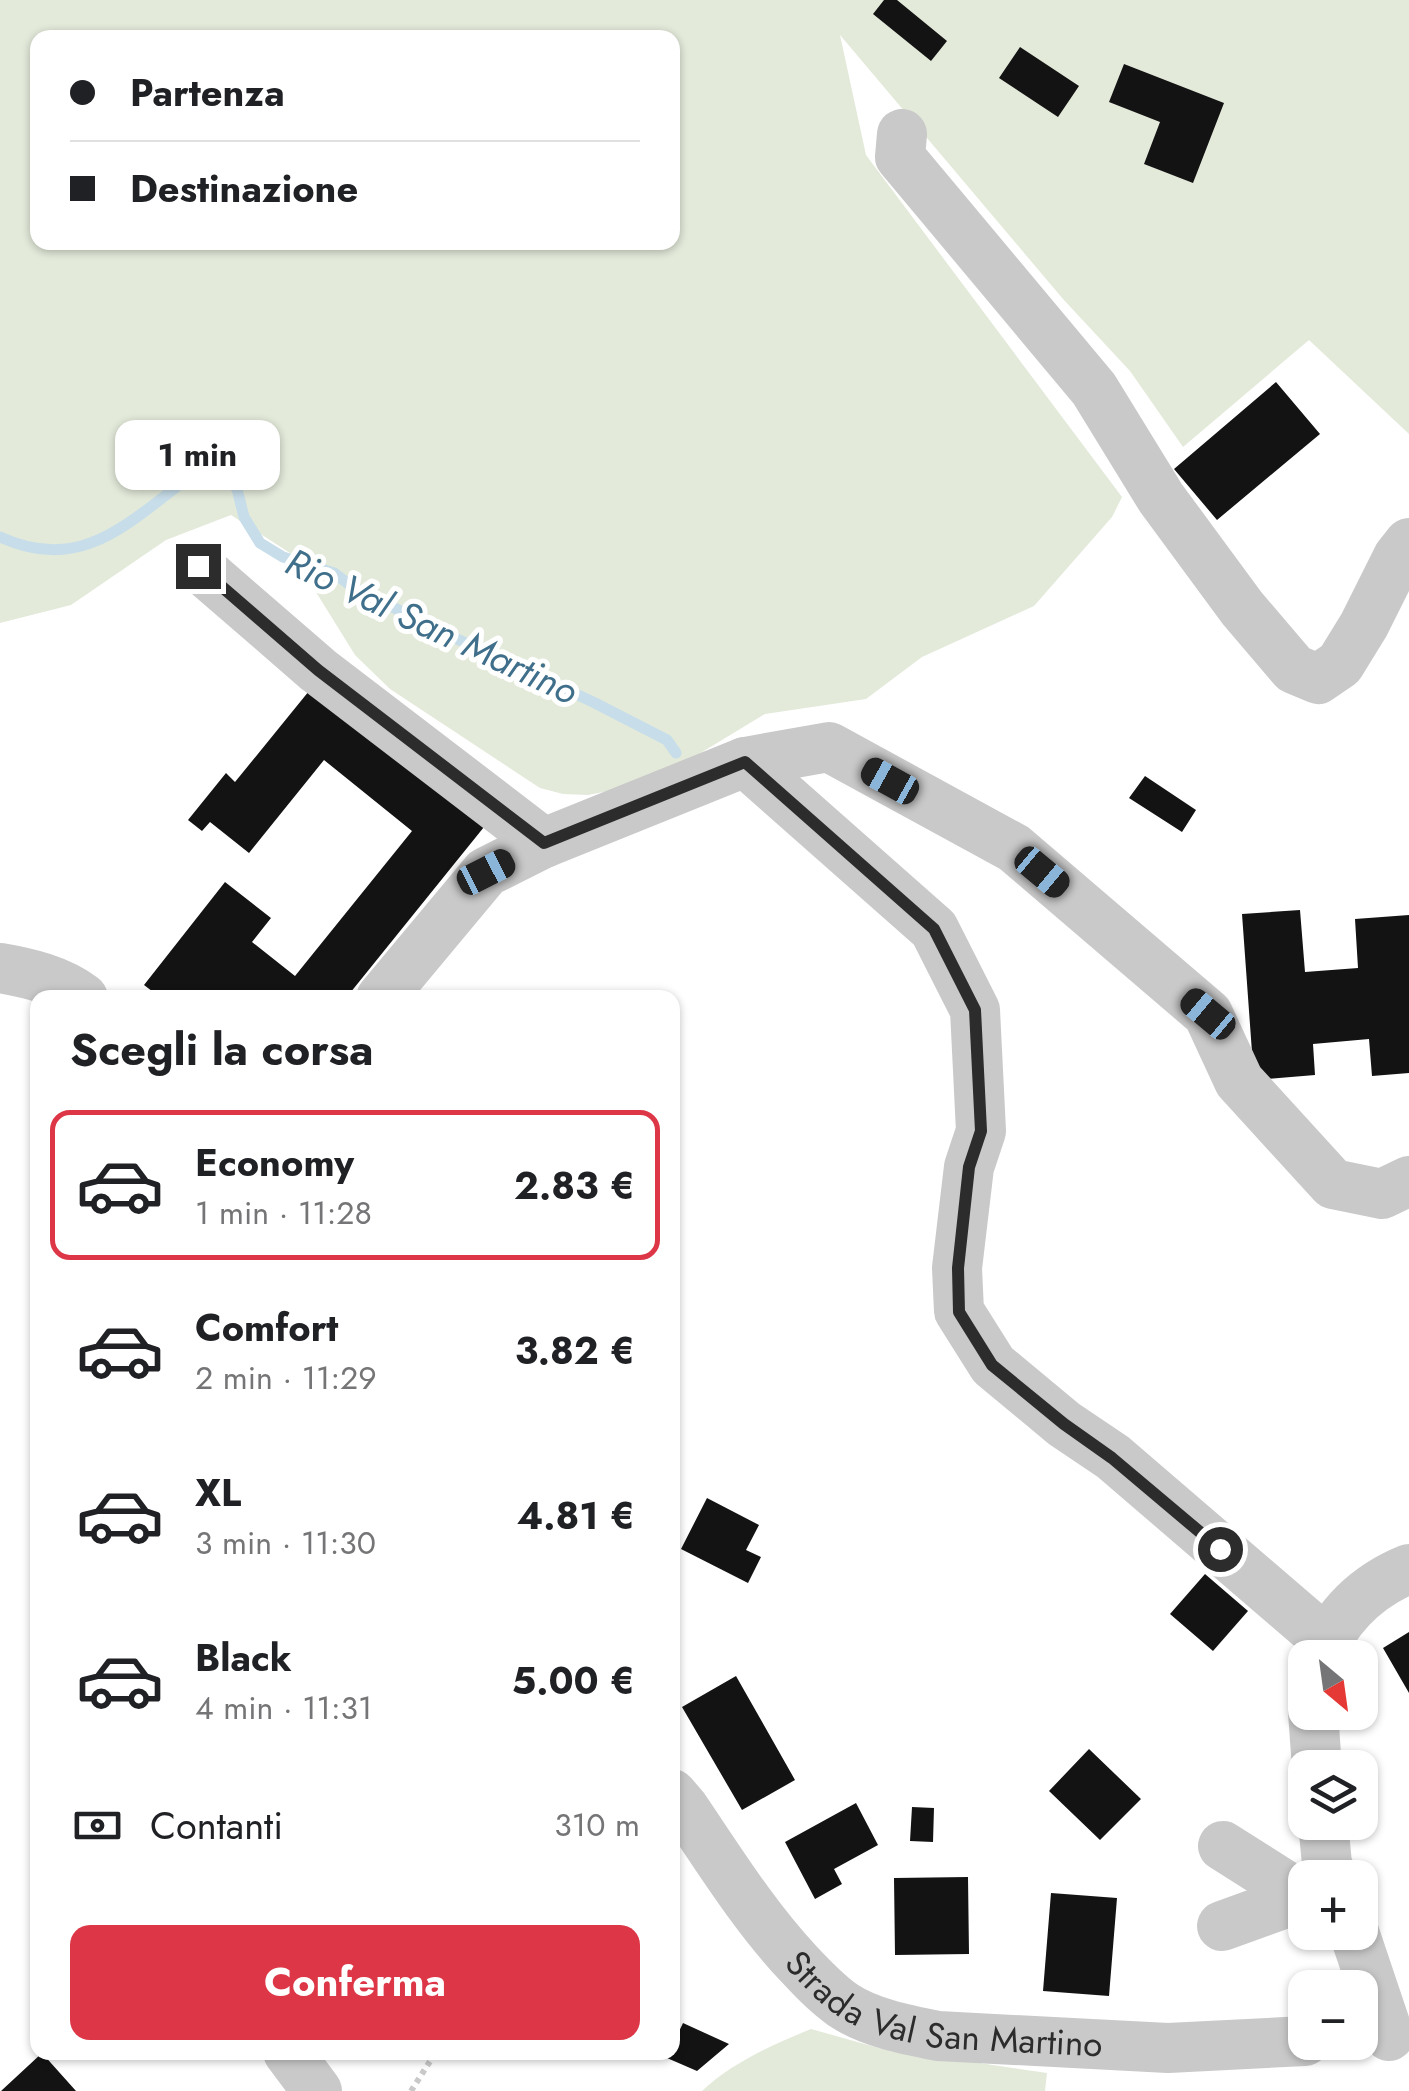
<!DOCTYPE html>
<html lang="it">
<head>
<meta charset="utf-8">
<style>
  :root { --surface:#fff; --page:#f6f6f6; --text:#202124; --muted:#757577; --line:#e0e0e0; --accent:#dc3647 }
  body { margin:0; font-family:Jost,sans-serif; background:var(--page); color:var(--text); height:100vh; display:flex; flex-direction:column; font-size:38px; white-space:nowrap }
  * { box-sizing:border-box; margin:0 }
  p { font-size:32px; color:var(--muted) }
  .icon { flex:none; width:55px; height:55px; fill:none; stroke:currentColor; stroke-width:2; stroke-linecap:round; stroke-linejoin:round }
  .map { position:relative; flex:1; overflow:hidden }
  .side { position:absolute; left:30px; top:990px; width:650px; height:1070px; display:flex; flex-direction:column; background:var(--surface); border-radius:20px; box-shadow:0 2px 8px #0004 }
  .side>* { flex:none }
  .top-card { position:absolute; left:30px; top:30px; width:650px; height:220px; border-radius:20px; box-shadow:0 2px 8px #0004; display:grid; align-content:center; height:220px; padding:0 40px; background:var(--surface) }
  .needle { width:65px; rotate:151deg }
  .tools { position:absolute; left:1288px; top:1640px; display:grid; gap:20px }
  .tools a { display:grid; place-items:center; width:90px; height:90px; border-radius:20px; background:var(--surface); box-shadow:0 2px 8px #0004; font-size:50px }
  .end { position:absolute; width:45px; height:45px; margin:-22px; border:12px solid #2c2c2c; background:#fff; box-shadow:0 0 0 5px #fff }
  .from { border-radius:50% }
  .bubble { position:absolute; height:70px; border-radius:20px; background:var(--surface); box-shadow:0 2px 8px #0004; font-size:32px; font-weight:700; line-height:70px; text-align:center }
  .car { position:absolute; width:30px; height:60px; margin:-30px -15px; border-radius:12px; box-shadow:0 0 8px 2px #0007; background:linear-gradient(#222 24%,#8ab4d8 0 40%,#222 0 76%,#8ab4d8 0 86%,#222 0) }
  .top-card b { display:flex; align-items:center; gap:35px; height:95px; font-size:38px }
  .top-card b+b { border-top:2px solid var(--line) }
  .top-card i { width:25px; height:25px; background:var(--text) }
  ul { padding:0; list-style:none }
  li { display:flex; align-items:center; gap:30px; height:150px; margin:0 20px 15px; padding:0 20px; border:5px solid transparent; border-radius:20px }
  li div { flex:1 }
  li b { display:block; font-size:38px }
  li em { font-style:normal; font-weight:700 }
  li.selected { border-color:var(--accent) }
  li>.icon { width:90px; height:90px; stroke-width:1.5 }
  h2 { padding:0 40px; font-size:45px; line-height:120px }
  .pay { display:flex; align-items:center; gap:25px; height:110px; padding:0 40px; font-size:38px }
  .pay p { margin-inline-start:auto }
  .action { display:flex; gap:20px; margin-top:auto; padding:20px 40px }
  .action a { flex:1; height:115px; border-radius:20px; background:var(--accent); color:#fff; font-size:40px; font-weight:700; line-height:115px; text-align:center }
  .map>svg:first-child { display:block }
  .green { fill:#e3eada; fill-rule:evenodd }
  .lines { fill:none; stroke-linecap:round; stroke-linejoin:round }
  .stream { stroke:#c7dde9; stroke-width:11 }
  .building { fill:#131313 }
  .path { stroke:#c9c9c9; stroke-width:6; stroke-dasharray:5 5; stroke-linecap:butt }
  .minor { stroke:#c9c9c9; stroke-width:50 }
  .route { stroke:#2c2c2c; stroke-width:12 }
  .labels { text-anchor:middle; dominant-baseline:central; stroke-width:10; stroke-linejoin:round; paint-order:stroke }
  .street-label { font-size:35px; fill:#2c2c2c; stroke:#fff }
  .water-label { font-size:38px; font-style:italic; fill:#3f6f8a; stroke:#fff }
</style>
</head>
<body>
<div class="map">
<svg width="1409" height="2091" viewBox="0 0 1409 2091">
  <rect width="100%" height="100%" fill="#fff"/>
  <path class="green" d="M0,0H1409V434L1309,340L1183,447L1130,371L1063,299L840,35L866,155L1122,497L1112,517L1034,606L922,657L866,699L765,714L684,763L614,790L588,795L563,794L540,788L390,689L355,655L293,555L231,515L166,540L71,605L0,623ZM38,38H672V242H38Z
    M811,2029L879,2048L1047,2073L1045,2091H702C733,2062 772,2045 811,2029Z"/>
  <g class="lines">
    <path class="stream" d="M0,537C82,575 130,521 192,475L227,477L237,489L244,517L260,543L283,557L334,573L354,588L457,639L593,702L667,740L676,753"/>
  </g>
  <path class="building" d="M884,0H897L947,41L931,61L873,14Z
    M1020,47L1079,86L1058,117L999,78Z
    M1124,64L1224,103L1193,183L1144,164L1160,122L1109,102Z
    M1276,382L1320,434L1217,520L1174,469Z
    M309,691L484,827L346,998H161L144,985L225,882L271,918L252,942L295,976L412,831L324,760L249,853L210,822L202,831L188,820L226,773L235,782Z
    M1145,776L1196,810L1182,832L1129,798Z
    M1300,910L1305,972L1358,968L1355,919L1409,915V1073L1372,1076L1369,1039L1313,1044L1315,1075L1254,1080L1242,914Z
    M707,1498L759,1525L746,1550L761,1557L748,1583L681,1549Z
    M1205,1574L1248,1611L1213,1651L1170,1614Z
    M1409,1632V1693L1383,1648Z
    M736,1676L795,1780L742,1810L682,1707Z
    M1089,1749L1141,1799L1100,1840L1049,1791Z
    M856,1803L878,1845L834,1869L842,1884L815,1899L785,1842Z
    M912,1807L934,1808L933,1842L910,1841Z
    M968,1877L969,1954L895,1955L894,1878Z
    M1051,1893L1117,1898L1109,1996L1043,1991Z
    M683,2023L729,2044L697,2071L667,2058L670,2052H672V2046Z
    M42,2053L76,2091H1Z"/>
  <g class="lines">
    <path class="path" d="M411,2091L436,2052"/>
    <g class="minor">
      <path d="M902,134L900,157L1094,389L1161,498L1242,608L1294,669L1318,679L1340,664L1364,625L1398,557L1409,543"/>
      <path d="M198,566L318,670L544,843"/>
      <path d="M745,762L934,929L975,1010L981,1131L969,1167L957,1268L959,1311L993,1365L1064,1424L1113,1457L1327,1641"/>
      <path d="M0,968C29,973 59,980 83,998"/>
      <path d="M381,998L486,872L544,843L745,762L829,747L1014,848L1208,1014L1239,1081L1333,1184L1382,1194L1409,1181"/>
      <path d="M1319,1658C1337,1615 1367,1586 1409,1569"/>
      <path d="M1313,1712L1317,1768"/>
      <path id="s1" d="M672,1794L684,1808C720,1861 754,1916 798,1963C812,1978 826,1993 843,2005C870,2023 907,2030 938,2036L1168,2048L1305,2041"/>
      <path d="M1323,1822L1327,1864L1333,1878"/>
      <path d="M1223,1846L1302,1896"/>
      <path d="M1222,1926L1305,1896"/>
      <path d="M1354,1932L1389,2036"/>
      <path d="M288,2052L317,2091"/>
    </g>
  </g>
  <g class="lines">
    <path class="route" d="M198,566L318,670L544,843L745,762L934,929L975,1010L981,1131L969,1167L958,1268L959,1312L992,1365L1064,1424L1112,1458L1220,1549"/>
  </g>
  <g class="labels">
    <g class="street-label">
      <text stroke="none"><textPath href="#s1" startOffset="370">Strada Val San Martino</textPath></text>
    </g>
    <g class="water-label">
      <text transform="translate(432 626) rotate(25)">Rio Val San Martino</text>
    </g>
  </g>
</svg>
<div class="tools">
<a><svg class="needle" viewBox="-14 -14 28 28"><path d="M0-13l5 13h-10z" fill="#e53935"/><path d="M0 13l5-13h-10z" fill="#757577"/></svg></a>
<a><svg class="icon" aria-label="layers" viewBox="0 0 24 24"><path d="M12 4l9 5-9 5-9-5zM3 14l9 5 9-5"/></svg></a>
<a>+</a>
<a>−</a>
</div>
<i class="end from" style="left:1220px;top:1549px"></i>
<i class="end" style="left:198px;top:566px"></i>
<div class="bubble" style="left:115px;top:420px;width:165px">1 min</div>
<i class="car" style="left:890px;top:781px;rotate:299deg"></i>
<i class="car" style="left:486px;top:872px;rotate:63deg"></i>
<i class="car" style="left:1042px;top:872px;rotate:130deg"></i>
<i class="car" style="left:1208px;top:1014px;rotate:310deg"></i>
<div class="top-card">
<b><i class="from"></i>Partenza</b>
<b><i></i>Destinazione</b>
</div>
<section class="side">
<h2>Scegli la corsa</h2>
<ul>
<li class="selected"><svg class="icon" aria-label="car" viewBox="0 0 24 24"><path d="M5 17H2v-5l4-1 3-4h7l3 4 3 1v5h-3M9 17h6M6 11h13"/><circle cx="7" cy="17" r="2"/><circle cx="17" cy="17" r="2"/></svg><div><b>Economy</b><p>1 min · 11:28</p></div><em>2.83 €</em></li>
<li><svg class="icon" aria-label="car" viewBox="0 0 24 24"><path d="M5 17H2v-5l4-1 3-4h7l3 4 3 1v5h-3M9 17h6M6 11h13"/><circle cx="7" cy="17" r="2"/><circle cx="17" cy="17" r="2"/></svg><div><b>Comfort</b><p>2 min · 11:29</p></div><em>3.82 €</em></li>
<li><svg class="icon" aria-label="car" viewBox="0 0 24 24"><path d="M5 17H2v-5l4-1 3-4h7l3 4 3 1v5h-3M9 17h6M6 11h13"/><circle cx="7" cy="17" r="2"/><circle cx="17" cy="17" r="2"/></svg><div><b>XL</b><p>3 min · 11:30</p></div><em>4.81 €</em></li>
<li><svg class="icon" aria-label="car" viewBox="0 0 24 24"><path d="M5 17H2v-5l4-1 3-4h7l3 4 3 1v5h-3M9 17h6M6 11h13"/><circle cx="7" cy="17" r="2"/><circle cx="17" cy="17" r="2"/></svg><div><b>Black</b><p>4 min · 11:31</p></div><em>5.00 €</em></li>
</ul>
<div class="pay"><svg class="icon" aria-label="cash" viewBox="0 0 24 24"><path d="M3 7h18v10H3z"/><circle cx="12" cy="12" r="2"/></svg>Contanti<p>310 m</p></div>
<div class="action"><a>Conferma</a></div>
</section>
</div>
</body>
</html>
